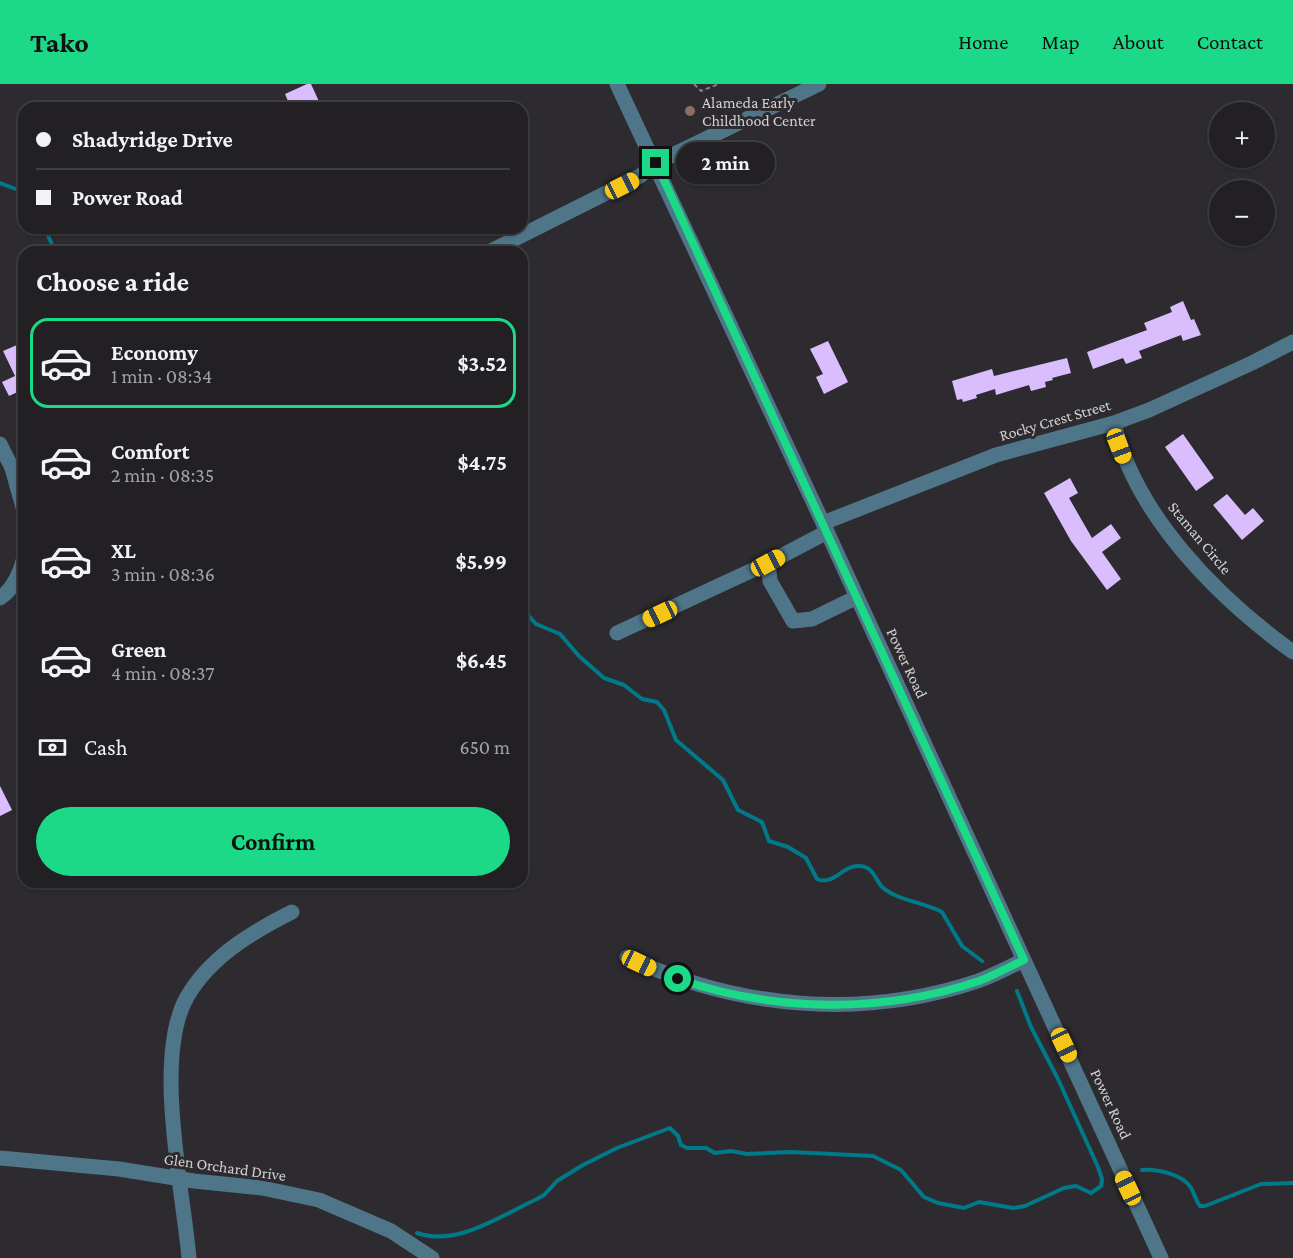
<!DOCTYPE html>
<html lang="en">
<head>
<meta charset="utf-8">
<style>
  :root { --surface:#222023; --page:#2e2d30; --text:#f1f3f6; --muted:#a2a3a6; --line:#3f3e41; --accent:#1cd988 }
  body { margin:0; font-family:"Crimson Pro",serif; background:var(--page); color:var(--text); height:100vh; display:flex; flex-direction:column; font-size:22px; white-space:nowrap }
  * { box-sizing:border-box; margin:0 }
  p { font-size:20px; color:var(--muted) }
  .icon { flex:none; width:33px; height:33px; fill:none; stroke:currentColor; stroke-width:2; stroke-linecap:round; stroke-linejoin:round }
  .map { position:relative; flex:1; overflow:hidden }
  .details { position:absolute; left:18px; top:162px; width:510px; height:642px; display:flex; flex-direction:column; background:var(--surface); border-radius:18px; box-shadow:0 2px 4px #0004,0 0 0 2px var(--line) }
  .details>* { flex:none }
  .guide { position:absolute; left:18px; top:18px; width:510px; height:132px; border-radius:18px; box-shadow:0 2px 4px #0004,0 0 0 2px var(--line); display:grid; align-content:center; height:132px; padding:0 18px; background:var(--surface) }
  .controls { position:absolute; left:1209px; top:18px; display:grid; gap:12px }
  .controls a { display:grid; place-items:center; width:66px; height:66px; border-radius:50%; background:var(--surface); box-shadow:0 2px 4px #0004,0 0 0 2px var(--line); font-size:30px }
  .end { position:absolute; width:27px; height:27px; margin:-14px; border:8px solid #1cd988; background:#111; box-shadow:0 0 0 3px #111 }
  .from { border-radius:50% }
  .bubble { position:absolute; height:42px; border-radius:21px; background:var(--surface); box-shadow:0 2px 4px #0004,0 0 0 2px var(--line); font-size:20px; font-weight:700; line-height:42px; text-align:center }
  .car { position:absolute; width:18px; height:36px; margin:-18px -9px; border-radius:8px; box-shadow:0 0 4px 2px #0007; background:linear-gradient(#f5c518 24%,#345 0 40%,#f5c518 0 76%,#345 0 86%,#f5c518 0) }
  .guide b { display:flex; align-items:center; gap:21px; height:57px; font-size:22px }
  .guide b+b { border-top:2px solid var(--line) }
  .guide i { width:15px; height:15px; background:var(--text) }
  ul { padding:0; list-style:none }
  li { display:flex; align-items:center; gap:18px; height:90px; margin:0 12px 9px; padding:0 6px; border:3px solid transparent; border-radius:18px }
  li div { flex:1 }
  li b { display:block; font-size:22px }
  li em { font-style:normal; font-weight:700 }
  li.current { border-color:var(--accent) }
  li>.icon { width:54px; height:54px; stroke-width:1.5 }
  h2 { padding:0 18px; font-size:27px; line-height:72px }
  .pay { display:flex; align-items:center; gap:15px; height:66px; padding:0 18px; font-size:22px }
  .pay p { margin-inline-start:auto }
  .primary-button { display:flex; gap:12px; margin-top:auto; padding:12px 18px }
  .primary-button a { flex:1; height:69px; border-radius:36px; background:var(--accent); color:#111; font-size:24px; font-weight:700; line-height:69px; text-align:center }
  header { display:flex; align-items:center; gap:36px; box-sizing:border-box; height:84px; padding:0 30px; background:var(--accent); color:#111 }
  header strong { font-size:28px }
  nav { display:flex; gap:33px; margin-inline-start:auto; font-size:21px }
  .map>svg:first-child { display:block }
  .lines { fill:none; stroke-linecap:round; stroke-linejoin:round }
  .stream { stroke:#007a89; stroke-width:4 }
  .building { fill:#dabdfd }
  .path { stroke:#828084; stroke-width:2; stroke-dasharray:4.5 3; stroke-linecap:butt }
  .minor { stroke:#4f7588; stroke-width:15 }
  .route { stroke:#1cd988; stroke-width:8 }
  .education-dot { fill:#8d6e63; stroke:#2d2b2f; stroke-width:2 }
  .labels { text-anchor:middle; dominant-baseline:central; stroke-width:6; stroke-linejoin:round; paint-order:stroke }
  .poi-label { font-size:16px; fill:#d2d0d3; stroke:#2d2b2f; text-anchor:start }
  .street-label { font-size:16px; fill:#d2d0d3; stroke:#2d2b2f }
</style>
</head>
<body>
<header>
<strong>Tako</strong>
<nav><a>Home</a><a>Map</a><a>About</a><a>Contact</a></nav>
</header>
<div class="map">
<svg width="1293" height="1174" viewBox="0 0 1293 1174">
  <rect width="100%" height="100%" fill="#2d2b2f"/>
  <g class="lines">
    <path class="stream" d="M0,99L24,108
      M45,144L55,168
      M522,527L527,530L536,540L560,550L579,572L604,594L624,601L642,615L657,618L664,626L676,656L723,696L738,726L762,738L769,757L788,763L806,774L817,795C834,802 843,781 859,782C873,782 875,795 882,803C898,817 924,818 942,828L962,862L982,877
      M1142,1086C1157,1085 1183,1090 1191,1104C1195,1110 1195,1116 1200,1122H1205L1261,1100L1293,1099
      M417,1149C457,1163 500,1132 535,1116L544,1111L557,1097L583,1081L617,1064L670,1044L678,1052L681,1061L687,1064H706L715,1069L731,1067L747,1070L791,1068L873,1072L901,1086L924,1113L938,1119L964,1124L979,1118L1013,1124L1025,1122L1064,1104L1076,1102L1091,1109L1101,1102L1102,1095L1098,1083L1058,995L1031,943L1017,907"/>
  </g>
  <path class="building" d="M307,0H311L322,24H291L285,10Z
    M1183,217L1191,236L1194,235L1201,251L1183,257L1181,251L1139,267L1142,274L1126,280L1123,274L1093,285L1087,268L1147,246L1144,239L1172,228L1170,223Z
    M828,257L848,298L824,310L816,293L823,290L810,265Z
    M17,261L24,274V310L22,306L9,312L2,298L15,292L3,267Z
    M1067,274L1071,289L1052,294L1053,296L1045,298L1046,303L1031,307L1029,301L996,311L995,305L976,311L977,314L963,318L962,315L957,316L952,297L992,285L994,292Z
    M1183,350L1214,394L1196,407L1165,363Z
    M1070,394L1078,409L1069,414L1092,454L1111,440L1121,454L1102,468L1121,495L1107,506L1071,457L1044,409Z
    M1227,410L1245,431L1253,424L1264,437L1242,456L1213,421Z
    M0,702L12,726L0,732Z"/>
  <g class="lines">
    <path class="path" d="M694,0L701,7L719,0"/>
    <path class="minor" d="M617,0L823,439L1161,1174
      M489,168L640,92L656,79L819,0
      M1114,339C1135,431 1218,514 1293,568
      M0,360L12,384L24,427
      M823,439L996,371L1114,339L1149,326L1252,279L1293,258
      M827,448L768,479L770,497L793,537L812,535L857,513
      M0,514C14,505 20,489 24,474
      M617,549L768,479
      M627,873C738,925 862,936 978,897C994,891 1009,883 1024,876
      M0,1074L119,1085L194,1097L262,1104L319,1116L391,1147L432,1174
      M189,1174C183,1105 153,973 187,913C210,873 252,848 292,828"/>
  </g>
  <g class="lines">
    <path class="route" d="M656,79L1024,876C1009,883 994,891 979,897C881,930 775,928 678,895"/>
  </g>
  <circle class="education-dot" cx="690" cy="27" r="6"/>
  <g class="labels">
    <g class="poi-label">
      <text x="702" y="18">Alameda Early<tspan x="702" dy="18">Childhood Center</tspan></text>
    </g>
    <g class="street-label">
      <text transform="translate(1055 336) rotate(-16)">Rocky Crest Street</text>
      <text transform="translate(1200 454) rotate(50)">Staman Circle</text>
      <text transform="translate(907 579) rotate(65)">Power Road</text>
      <text transform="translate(1111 1020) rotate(65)">Power Road</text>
      <text transform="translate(225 1083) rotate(8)">Glen Orchard Drive</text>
    </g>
  </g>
</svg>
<div class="controls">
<a>+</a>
<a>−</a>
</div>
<i class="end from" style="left:678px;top:895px"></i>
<i class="end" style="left:656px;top:79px"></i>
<div class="bubble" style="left:676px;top:58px;width:99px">2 min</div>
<i class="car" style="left:622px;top:102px;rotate:63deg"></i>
<i class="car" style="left:1119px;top:362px;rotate:159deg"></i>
<i class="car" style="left:768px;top:479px;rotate:62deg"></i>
<i class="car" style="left:660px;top:530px;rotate:245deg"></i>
<i class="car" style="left:639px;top:879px;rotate:115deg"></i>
<i class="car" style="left:1064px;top:961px;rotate:155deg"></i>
<i class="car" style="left:1128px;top:1104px;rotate:335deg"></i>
<div class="guide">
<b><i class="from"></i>Shadyridge Drive</b>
<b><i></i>Power Road</b>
</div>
<section class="details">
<h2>Choose a ride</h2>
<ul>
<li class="current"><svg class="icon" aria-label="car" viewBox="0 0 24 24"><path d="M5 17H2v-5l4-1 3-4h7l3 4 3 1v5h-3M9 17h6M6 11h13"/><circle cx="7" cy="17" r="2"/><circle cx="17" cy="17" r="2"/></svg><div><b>Economy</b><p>1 min · 08:34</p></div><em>$3.52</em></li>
<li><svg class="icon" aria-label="car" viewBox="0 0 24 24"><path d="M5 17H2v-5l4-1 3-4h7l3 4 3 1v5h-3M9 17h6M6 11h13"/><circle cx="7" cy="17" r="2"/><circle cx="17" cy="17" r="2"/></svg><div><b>Comfort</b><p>2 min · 08:35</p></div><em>$4.75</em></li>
<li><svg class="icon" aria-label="car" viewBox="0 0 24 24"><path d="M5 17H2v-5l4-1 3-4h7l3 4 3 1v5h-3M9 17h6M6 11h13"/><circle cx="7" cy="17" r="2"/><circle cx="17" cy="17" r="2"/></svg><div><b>XL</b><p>3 min · 08:36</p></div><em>$5.99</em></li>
<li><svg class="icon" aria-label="car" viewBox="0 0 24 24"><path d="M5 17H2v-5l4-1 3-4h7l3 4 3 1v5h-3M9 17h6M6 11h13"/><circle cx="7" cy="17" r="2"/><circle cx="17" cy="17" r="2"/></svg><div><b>Green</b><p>4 min · 08:37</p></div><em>$6.45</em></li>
</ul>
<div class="pay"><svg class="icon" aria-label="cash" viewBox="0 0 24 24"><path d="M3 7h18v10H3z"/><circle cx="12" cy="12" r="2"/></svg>Cash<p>650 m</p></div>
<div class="primary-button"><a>Confirm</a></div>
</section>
</div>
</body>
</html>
